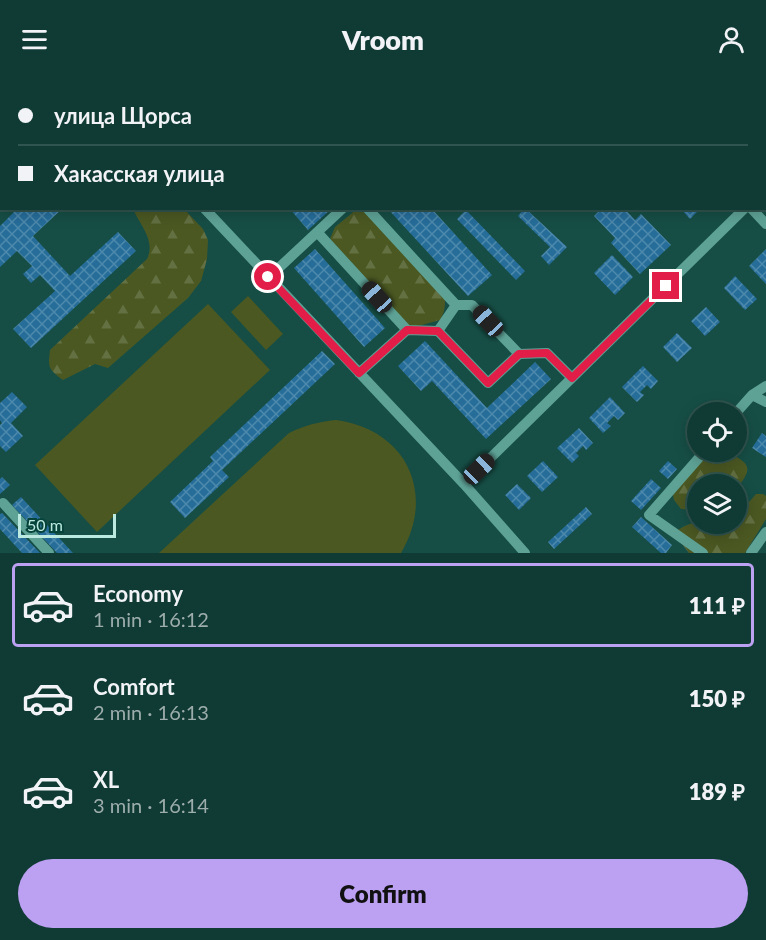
<!DOCTYPE html>
<html lang="en">
<head>
<meta charset="utf-8">
<style>
  :root { --surface:#103a34; --page:#1e4540; --text:#f1f3f6; --muted:#9cadac; --line:#30544f; --accent:#bca0f2 }
  body { margin:0; font-family:Lato,sans-serif; background:var(--page); color:var(--text); height:100vh; display:flex; flex-direction:column; font-size:22px; white-space:nowrap }
  * { box-sizing:border-box; margin:0 }
  p { font-size:20px; color:var(--muted) }
  .icon { flex:none; width:33px; height:33px; fill:none; stroke:currentColor; stroke-width:2; stroke-linecap:round; stroke-linejoin:round }
  .map { position:relative; height:475px; overflow:hidden }
  .drawer { display:flex; flex-direction:column; background:var(--surface); flex:1 }
  .drawer>* { flex:none }
  .banner { position:absolute; left:0px; top:0px; width:766px; height:132px; box-shadow:0 3px 15px #0003,0 0 0 2px var(--line); display:grid; align-content:center; height:132px; padding:0 18px; background:var(--surface) }
  .controls { position:absolute; left:687px; top:324px; display:grid; gap:12px }
  .controls a { display:grid; place-items:center; width:60px; height:60px; border-radius:50%; background:var(--surface); box-shadow:0 3px 15px #0003,0 0 0 2px var(--line); font-size:30px }
  .scale { position:absolute; left:18px; bottom:15px; width:98px; box-sizing:border-box; padding-left:6px; border:3px solid #bbe9df; border-top:0; font-size:16px; line-height:21px; white-space:nowrap; color:#bbe9df; -webkit-text-stroke:4px #06433b; paint-order:stroke }
  .end { position:absolute; width:27px; height:27px; margin:-14px; border:8px solid #e11d48; background:#fff; box-shadow:0 0 0 3px #fff }
  .from { border-radius:50% }
  .car { position:absolute; width:18px; height:36px; margin:-18px -9px; border-radius:8px; box-shadow:0 0 4px 2px #0007; background:linear-gradient(#222 24%,#8ab4d8 0 40%,#222 0 76%,#8ab4d8 0 86%,#222 0) }
  .banner b { display:flex; align-items:center; gap:21px; height:57px; font-size:22px }
  .banner b+b { border-top:2px solid var(--line) }
  .banner i { width:15px; height:15px; background:var(--text) }
  ul { padding:10px 0 0; list-style:none }
  li { display:flex; align-items:center; gap:18px; height:84px; margin:0 12px 9px; padding:0 6px; border:3px solid transparent; border-radius:6px }
  li div { flex:1 }
  li b { display:block; font-size:22px }
  li em { font-style:normal; font-weight:800 }
  li.on { border-color:var(--accent) }
  li>.icon { width:54px; height:54px; stroke-width:1.5 }
  .cta { display:flex; gap:12px; margin-top:auto; padding:12px 18px }
  .cta a { flex:1; height:69px; border-radius:36px; background:var(--accent); color:#111; font-size:24px; font-weight:800; line-height:69px; text-align:center }
  header { display:flex; justify-content:space-between; align-items:center; height:78px; padding:0 18px; background:var(--surface); font-size:27px; font-weight:800 }
  .map>svg:first-child { display:block }
  .forest { fill:url(#forest-firs) }
  .pitch { fill:#4b5822 }
  .building { fill:url(#building-cross-hatch) }
  .lines { fill:none; stroke-linecap:round; stroke-linejoin:round }
  .minor { stroke:#5ea296; stroke-width:10 }
  .major { stroke:#87fae5; stroke-width:15 }
  .route { stroke:#e11d48; stroke-width:8 }
</style>
</head>
<body>
<header><svg class="icon" aria-label="menu" viewBox="0 0 24 24"><path d="M4 6h16M4 12h16M4 18h16"/></svg>Vroom<svg class="icon" aria-label="person" viewBox="0 0 24 24"><circle cx="12" cy="8" r="4"/><path d="M4 21q1-7 8-7t8 7"/></svg></header>
<div class="map">
<svg width="766" height="475" viewBox="0 0 766 475">
  <defs>
    <pattern id="forest-firs" width="22" height="20" patternUnits="userSpaceOnUse" patternTransform="scale(1.5)"><rect width="22" height="20" fill="#4b5822"/><path d="M5 1l3.5 6h-7zM16 11l3.5 6h-7z" fill="#637042"/></pattern>
    <pattern id="building-cross-hatch" width="8" height="8" patternUnits="userSpaceOnUse" patternTransform="scale(1.5)"><rect width="8" height="8" fill="#266d9a"/><path d="M0 0l8 8M0 8l8-8" fill="none" stroke="#4d89ac"/></pattern>
  </defs>
  <rect width="100%" height="100%" fill="#164e45"/>
  <path class="forest" d="M133,131H184L203,151L208,162L207,181L201,203L188,220L108,290L95,286L63,302C48,291 48,290 50,272L147,181C156,163 140,147 133,131Z
    M357,131H371L443,211C446,223 446,232 440,242L411,250L330,161L335,149Z
    M728,374C745,384 755,387 740,406H698L697,427L693,432L681,431L674,422L673,416L702,382L714,375Z
    M756,416H763L766,418V441L745,475H689L676,458L678,452C687,446 697,442 706,446C713,449 714,455 723,456L736,446C738,434 749,425 756,416Z"/>
  <path class="pitch" d="M248,218L283,256L266,272L231,234Z
    M208,226L270,292L97,454L35,387Z
    M336,342C405,351 437,414 401,475H159L289,355C305,347 318,344 336,342Z"/>
  <path class="building" d="M18,130H63L33,158L70,198L118,154L136,173L31,270L13,251L55,213L40,197L31,205L23,196L32,188L17,173L0,189V148Z
    M289,130H332L308,152Z
    M387,130H431L492,197L468,218Z
    M525,130L567,169L549,187L541,178L550,169L518,138Z
    M602,130H624L635,142L641,136L671,167L640,196L611,165L615,160L594,138Z
    M680,130H701L690,141Z
    M466,132L525,193L516,202L457,141Z
    M315,171L385,250L364,269L294,190Z
    M766,171V206L749,188Z
    M612,177L633,199L615,217L594,195Z
    M735,198L757,221L745,232L724,210Z
    M706,229L720,244L705,258L691,243Z
    M677,255L692,270L677,284L663,269Z
    M425,263L487,330L535,284L551,301L486,361L432,303L421,313L398,288Z
    M322,273L335,286L222,392L229,399L185,440L170,424L213,383L210,379Z
    M643,288L658,303L651,311L647,307L640,314L644,317L637,324L622,309Z
    M12,314L27,329L11,345L23,358L6,374L0,368V347L2,345L0,342V325Z
    M610,319L625,335L618,342L614,338L607,345L611,348L603,355L589,340Z
    M579,350L593,365L586,372L583,368L576,375L579,378L572,385L557,370Z
    M762,355L766,358V379L752,370Z
    M543,383L558,399L542,414L527,398Z
    M668,383L677,391L668,401L659,393Z
    M2,399L10,407L0,416V401Z
    M651,401L661,410L641,432L631,423Z
    M517,406L531,420L519,432L505,417Z
    M21,419L73,475H57L12,427Z
    M586,429L592,436L554,471L548,464Z
    M2,435L40,475H22L0,451V436Z
    M641,439L672,467L666,475H661L632,449Z"/>
  <g class="lines">
    <path class="minor" d="M82,0L84,2
      M554,0L556,2
      M626,2L627,0
      M765,38L766,39
      M765,111L766,110
      M204,130L464,406L525,475
      M751,130L766,146
      M318,155L407,252L438,253L456,227L367,130
      M269,199L343,130
      M456,227H472L519,276
      M438,253L488,305L519,276L547,275L572,300
      M359,295L407,252
      M752,317L766,324
      M736,335L752,317L766,308
      M464,406L745,130
      M3,425L49,475
      M703,475L649,437L704,374
      M751,475L766,454"/>
    <path class="major" d="M60,2L61,0
      M0,57L2,56"/>
  </g>
  <g class="lines">
    <path class="route" d="M268,199L359,295L407,252L438,253L488,305L519,276L547,275L572,300L666,208"/>
  </g>
</svg>
<div class="controls">
<a><svg class="icon" aria-label="locate" viewBox="0 0 24 24"><circle cx="12" cy="12" r="6"/><path d="M12 2v4M12 18v4M2 12h4M18 12h4"/></svg></a>
<a><svg class="icon" aria-label="layers" viewBox="0 0 24 24"><path d="M12 4l9 5-9 5-9-5zM3 14l9 5 9-5"/></svg></a>
</div>
<div class="scale">50 m</div>
<i class="end from" style="left:268px;top:199px"></i>
<i class="end" style="left:666px;top:208px"></i>
<i class="car" style="left:377px;top:219px;rotate:318deg"></i>
<i class="car" style="left:488px;top:243px;rotate:317deg"></i>
<i class="car" style="left:479px;top:391px;rotate:46deg"></i>
<div class="banner">
<b><i class="from"></i>улица Щорса</b>
<b><i></i>Хакасская улица</b>
</div>
</div>
<section class="drawer">
<ul>
<li class="on"><svg class="icon" aria-label="car" viewBox="0 0 24 24"><path d="M5 17H2v-5l4-1 3-4h7l3 4 3 1v5h-3M9 17h6M6 11h13"/><circle cx="7" cy="17" r="2"/><circle cx="17" cy="17" r="2"/></svg><div><b>Economy</b><p>1 min · 16:12</p></div><em>111 ₽</em></li>
<li><svg class="icon" aria-label="car" viewBox="0 0 24 24"><path d="M5 17H2v-5l4-1 3-4h7l3 4 3 1v5h-3M9 17h6M6 11h13"/><circle cx="7" cy="17" r="2"/><circle cx="17" cy="17" r="2"/></svg><div><b>Comfort</b><p>2 min · 16:13</p></div><em>150 ₽</em></li>
<li><svg class="icon" aria-label="car" viewBox="0 0 24 24"><path d="M5 17H2v-5l4-1 3-4h7l3 4 3 1v5h-3M9 17h6M6 11h13"/><circle cx="7" cy="17" r="2"/><circle cx="17" cy="17" r="2"/></svg><div><b>XL</b><p>3 min · 16:14</p></div><em>189 ₽</em></li>
</ul>
<div class="cta"><a>Confirm</a></div>
</section>
</body>
</html>
